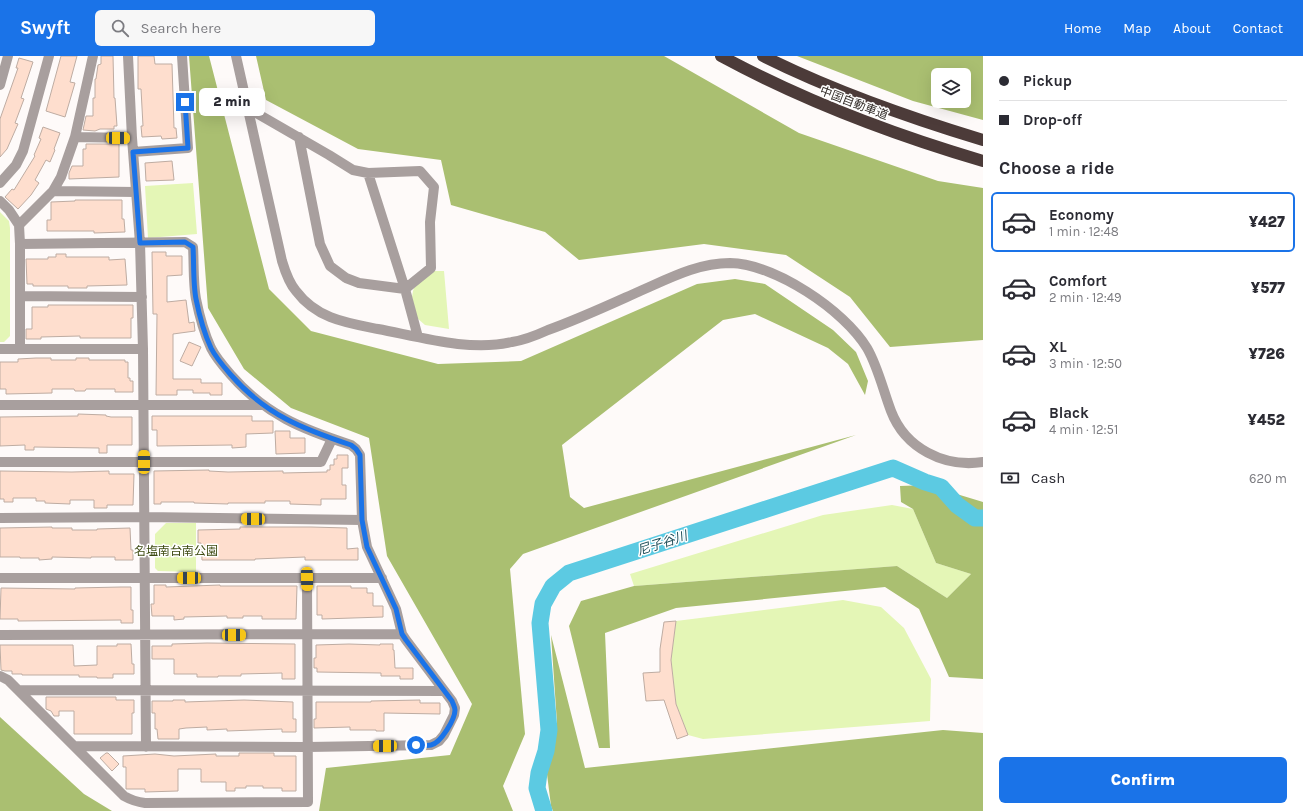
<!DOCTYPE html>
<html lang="en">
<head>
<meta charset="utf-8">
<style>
  :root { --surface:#fff; --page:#f7f7f7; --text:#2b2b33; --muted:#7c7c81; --line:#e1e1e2; --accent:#1a73e8 }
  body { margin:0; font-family:Karla,"Noto Sans JP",sans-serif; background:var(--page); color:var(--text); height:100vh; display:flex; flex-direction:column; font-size:15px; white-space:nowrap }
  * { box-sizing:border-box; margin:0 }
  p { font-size:13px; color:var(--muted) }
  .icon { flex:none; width:22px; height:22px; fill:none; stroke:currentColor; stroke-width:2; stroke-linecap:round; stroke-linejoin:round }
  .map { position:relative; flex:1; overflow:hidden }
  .details { display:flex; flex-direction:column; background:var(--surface); width:320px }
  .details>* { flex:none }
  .hud { display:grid; align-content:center; height:88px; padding:0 16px; background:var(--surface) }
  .controls { position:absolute; left:931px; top:12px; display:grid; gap:8px }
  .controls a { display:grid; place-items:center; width:40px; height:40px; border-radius:6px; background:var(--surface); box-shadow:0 4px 16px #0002; font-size:20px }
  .end { position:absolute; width:18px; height:18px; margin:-9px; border:5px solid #1a73e8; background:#fff; box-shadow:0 0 0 2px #fff }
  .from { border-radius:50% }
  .bubble { position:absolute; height:28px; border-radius:6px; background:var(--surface); box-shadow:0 4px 16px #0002; font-size:13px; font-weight:800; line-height:28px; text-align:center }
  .car { position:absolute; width:12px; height:24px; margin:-12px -6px; border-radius:5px; box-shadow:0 0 3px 1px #0007; background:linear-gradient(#f5c518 24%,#345 0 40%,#f5c518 0 76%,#345 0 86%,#f5c518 0) }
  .hud b { display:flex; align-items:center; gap:14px; height:38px; font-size:15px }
  .hud b+b { border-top:1px solid var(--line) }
  .hud i { width:10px; height:10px; background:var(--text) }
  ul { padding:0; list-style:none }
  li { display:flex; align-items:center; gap:12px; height:60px; margin:0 8px 6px; padding:0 8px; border:2px solid transparent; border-radius:6px }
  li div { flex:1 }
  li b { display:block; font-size:15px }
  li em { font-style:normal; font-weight:800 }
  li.on { border-color:var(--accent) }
  li>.icon { width:36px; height:36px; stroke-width:1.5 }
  h2 { padding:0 16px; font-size:18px; line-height:48px }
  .pay { display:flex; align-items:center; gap:10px; height:44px; padding:0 16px; font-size:15px }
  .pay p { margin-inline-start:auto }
  .cta { display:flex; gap:8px; margin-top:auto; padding:8px 16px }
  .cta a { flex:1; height:46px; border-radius:6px; background:var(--accent); color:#fff; font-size:16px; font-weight:800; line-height:46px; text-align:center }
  header { display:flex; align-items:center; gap:24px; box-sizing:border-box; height:56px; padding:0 20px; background:var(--accent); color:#fff }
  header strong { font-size:19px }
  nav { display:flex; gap:22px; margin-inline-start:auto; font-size:14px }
  .search { width:280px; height:36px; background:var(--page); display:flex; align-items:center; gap:10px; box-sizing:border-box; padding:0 14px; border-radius:6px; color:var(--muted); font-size:15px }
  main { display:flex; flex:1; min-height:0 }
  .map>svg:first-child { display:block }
  .green { fill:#e4f6b6 }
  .forest { fill:#aabf71; fill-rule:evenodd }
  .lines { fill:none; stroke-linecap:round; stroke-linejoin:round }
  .river { stroke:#5ccae2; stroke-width:17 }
  .building { fill:#fedece; stroke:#beaca2 }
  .minor { stroke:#a89f9e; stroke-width:10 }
  .highway { stroke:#4c3b39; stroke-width:12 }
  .route { stroke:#1a73e8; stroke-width:5 }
  .labels { text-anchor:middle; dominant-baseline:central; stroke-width:3; stroke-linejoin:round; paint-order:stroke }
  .street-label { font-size:12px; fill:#342d29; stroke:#fff }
  .park-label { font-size:12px; fill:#3d4a11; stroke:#fff }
  .water-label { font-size:13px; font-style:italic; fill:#1f4f59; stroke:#fff }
</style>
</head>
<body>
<header>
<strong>Swyft</strong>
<div class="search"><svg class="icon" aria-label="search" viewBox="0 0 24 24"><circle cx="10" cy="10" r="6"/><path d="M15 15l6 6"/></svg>Search here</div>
<nav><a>Home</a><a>Map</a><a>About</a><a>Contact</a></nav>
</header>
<main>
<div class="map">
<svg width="983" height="755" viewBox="0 0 983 755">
  <rect width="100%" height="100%" fill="#fefaf9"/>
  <path class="green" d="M193,127L197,178L148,182L145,130Z
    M0,156L9,165L10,172V280L4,286H0Z
    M431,215H444L449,273L425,269L417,262L412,241L413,235L414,232Z
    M892,449L913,453L936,507L971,518L947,542L897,510L634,530L630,518L823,459Z
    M166,467H196V516L158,515L155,512V478Z
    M843,544L881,551L904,572L931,623L930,665L703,683L688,679L676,648L671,604L676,565Z"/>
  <path class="forest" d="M189,0H209L269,233L311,275L438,308L521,305L697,228L735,223L765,228L833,274L856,296L868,325L865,339L848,308L828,292L755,258L723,264L562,389L570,441L584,452L856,379L523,498L510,513L525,678L503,730L513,755H319L326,712L450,699L472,648L387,500L369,382L291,352L244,313L208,252Z
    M256,0H664L799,77L938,125L983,132V284L890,291L850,241L786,199L704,188L579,204L545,176L451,149L441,104L358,93L266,44Z
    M797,0H983V64L913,45ZM938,19H964V45H938Z
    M927,429L983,446V623L949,621L919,553L885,531L676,552L605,577L610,692H599L569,570L581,545L634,530L897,510L947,542L971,518L936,507L913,453L901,446L900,430Z
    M551,579L585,712L943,674L983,677V755H553L551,750L547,718L557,667Z
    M0,661L84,738L112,755H0Z"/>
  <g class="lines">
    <path class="river" d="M544,755L537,732L539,717L546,695L549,674L540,567L543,548L553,530L569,517L893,412L925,426L941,431L957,449L975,462H983"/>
  </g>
  <path class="building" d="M61,0H77L70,26L75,27L65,61L46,55Z
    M101,0H113L114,42H115L117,70H114V73H100L95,75L83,74L86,60H93V42H95V23H96L98,9L101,8Z
    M138,0H154L155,8H172L174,72H176L177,82L162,83L161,80L142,81L141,70H143L141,33H138Z
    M19,2L33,6L21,42L24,43L15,67L18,68L7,93L0,101V63L18,12H16Z
    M43,71L60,77L54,93L55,94L50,106L46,104L35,124L39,127L31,139L18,153L5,141L12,133L14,134L35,100L34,99L41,83L39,82Z
    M86,88H119V121L69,123V117L72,110H83V93H86Z
    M172,105L174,124L146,125L145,107Z
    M75,144H122V163H124L125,176L94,177V175H47V164H51V146L75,145Z
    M152,196H166V200H182V219L167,220V246L186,244L189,267L194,266L195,275L173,278V323H201V327H222V339H210V337H193V334H177V339H156L157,258H153Z
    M56,198H66V201H109V204L125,203L127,229L87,230V232H68V230H33V228H27L26,203H48V201H56Z
    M48,249H133V262H131V282H80V280L41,281V283H26V273H32V251H48Z
    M189,286L201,291L192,310L180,305Z
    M36,302H51V304H76V302H89V304H125V306H128V322H130V325H133V336H115V333H86L85,335H75L74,333H52V337L6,338V333H0V306H18V303Z
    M78,358L106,359V360L111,361H132V389H107V397H99V392L34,391V394H25V389L0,390V361L78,360Z
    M152,360H252V365H273V377L246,378V391L232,392V389L157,390V374H152Z
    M275,375H290V382H305V397L276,398Z
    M337,399H348V412H342V429H346V443H321V449L290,448V445H265V447H228V448L194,447V446H161V448H154V415L209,414V415L228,416L283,415V417L327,416V414H330V409H334V403H337Z
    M0,415L72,416L109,415V418H134L133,449H107V452H94V444H70V448L45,447V445H36V442H13V446H4V443H0Z
    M52,471V472H72V474H97V473L130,472L131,494H133V504H115V501H91V502L52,501V503L39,504V502H20V501H0V472Z
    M240,471H311L347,472V493L358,492V504H305V501L255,503V504H202L201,487H198V474L240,473Z
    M154,529H166V531L220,529V530H297L296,563H262V560H243V562H227V560L184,561V563L174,564V560H152L151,548H154Z
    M317,530H351V532H367V537H373V550H383V561L322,563V559H317Z
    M121,531H131V554H133V567H121V564L18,565V563H0L1,532L75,533V532Z
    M676,565L671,604L676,648L688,679L677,683L664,644L646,645L643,617L660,616V593L664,566Z
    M207,587L295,588V623H282V617L241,618V620H218V621H197V618H174V603H152V590H172V588Z
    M117,588H131L132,608H134V618H113V622H97V621H79V619H22V618H12V615H5L1,614L0,589H73L74,610L97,609V590H117Z
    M349,588L380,589V588H393V594H394L395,612H413V623H400V620H381V617L317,616V612H314V602H316V589Z
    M46,641H116V644H134V657H132V678H74V655H59V660H54L51,655L46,653Z
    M173,644H185V646L244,644L293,646V663H296V676H282V673L227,675V673L207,674V671L186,672L179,673V683H158L157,673H155V657H152V645H173Z
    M420,644V647H440V658L384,657V675H376V674H350V671L314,672V663H316V646H371V645Z
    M106,697H108L119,708L112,715L100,702Z
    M239,697H274V700H296V735H282V732H263V730H246V732H235V735H226V726H201V713H178V735L145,736V733H126V711H123V700L155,698L174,700L216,698V700H239Z"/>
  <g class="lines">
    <path class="minor" d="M128,0L132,82L140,187L143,293L146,691
      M236,0L282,205C285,215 289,227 296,235C317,263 347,267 378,273C420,281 470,296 512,286C525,284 537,279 548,274C579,263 609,249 638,236C668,223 697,207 730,207C775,208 844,254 867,292C878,311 883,334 891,355C905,392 944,412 983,406
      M0,29L8,0
      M247,48L258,58L329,99L353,114L368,117L420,115L434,131L430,166L431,212L405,233L418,281
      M75,81L132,82
      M299,81L320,188L330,210L346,222L359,227L405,233L368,117
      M133,96L188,92L182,0
      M0,127L16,109L23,95L49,0
      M53,135L136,136
      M0,145L9,154L19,169L20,188V293
      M19,169L53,135L61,121L75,81L93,0
      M20,188L185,186L193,191C194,206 193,228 196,243C199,258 205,279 211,292C216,302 224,311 231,319C266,359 302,373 351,389L356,393L360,399L362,464L367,491L396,553L402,578L406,584L452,645L455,652L454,659L444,679L439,685L431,689L308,691L74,690
      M20,240L142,241
      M0,293H143
      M0,349H262
      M0,406H321L332,383
      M0,462L144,461L362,464
      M0,522H382
      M0,579L402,578
      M0,620L8,624L124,740C131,744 137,746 145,747L308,746L307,523
      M18,634L444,635"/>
    <path class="highway" d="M721,0C806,46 891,78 983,105
      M763,0C833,35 907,61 983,84"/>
  </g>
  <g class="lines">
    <path class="route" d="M185,46L188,92L133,96L140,187L185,186L193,191C194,206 193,228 196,243C199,258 205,279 211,292C216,302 224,311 231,319C266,359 303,373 351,389L356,393L360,399L362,464L367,491L396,553L402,578L406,584L452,645C453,648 455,651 455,654C455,663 441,687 431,689C427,690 421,689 416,689"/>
  </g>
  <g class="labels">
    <g class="street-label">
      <text transform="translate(854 47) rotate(21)">中国自動車道</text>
    </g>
    <g class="park-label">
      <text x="176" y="495">名塩南台南公園</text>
    </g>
    <g class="water-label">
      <text transform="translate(662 487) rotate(-18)">尼子谷川</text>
    </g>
  </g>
</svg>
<div class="controls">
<a><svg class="icon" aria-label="layers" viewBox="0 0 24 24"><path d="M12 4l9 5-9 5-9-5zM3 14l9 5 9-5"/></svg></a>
</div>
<i class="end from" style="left:416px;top:689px"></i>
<i class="end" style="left:185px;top:46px"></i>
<div class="bubble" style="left:199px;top:32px;width:66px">2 min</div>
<i class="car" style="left:118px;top:82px;rotate:91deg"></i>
<i class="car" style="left:144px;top:406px;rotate:0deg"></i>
<i class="car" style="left:253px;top:463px;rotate:271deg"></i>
<i class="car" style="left:189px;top:522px;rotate:270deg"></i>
<i class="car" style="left:307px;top:523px;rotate:179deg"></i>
<i class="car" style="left:234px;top:579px;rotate:90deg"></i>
<i class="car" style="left:385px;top:690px;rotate:269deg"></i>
</div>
<section class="details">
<div class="hud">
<b><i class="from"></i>Pickup</b>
<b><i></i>Drop-off</b>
</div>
<h2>Choose a ride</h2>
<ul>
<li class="on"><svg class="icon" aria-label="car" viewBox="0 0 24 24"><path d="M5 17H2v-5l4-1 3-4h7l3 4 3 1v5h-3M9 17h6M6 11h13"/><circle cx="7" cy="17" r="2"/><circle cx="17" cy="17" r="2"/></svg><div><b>Economy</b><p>1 min · 12:48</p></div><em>¥427</em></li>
<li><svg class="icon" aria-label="car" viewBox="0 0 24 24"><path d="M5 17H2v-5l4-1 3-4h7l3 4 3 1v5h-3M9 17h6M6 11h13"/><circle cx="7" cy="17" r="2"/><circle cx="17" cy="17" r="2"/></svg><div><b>Comfort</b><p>2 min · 12:49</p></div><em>¥577</em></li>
<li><svg class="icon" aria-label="car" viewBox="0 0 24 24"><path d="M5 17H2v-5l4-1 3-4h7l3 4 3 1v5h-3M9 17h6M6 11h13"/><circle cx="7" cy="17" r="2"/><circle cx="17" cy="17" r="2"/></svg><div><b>XL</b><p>3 min · 12:50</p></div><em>¥726</em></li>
<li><svg class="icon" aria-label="car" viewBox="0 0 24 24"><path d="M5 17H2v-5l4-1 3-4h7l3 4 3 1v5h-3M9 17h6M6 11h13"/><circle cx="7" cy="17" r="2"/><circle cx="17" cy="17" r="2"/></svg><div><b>Black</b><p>4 min · 12:51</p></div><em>¥452</em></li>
</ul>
<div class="pay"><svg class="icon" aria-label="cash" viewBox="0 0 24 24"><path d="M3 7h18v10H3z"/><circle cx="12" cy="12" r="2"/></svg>Cash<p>620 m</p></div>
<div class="cta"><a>Confirm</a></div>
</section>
</main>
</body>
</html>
